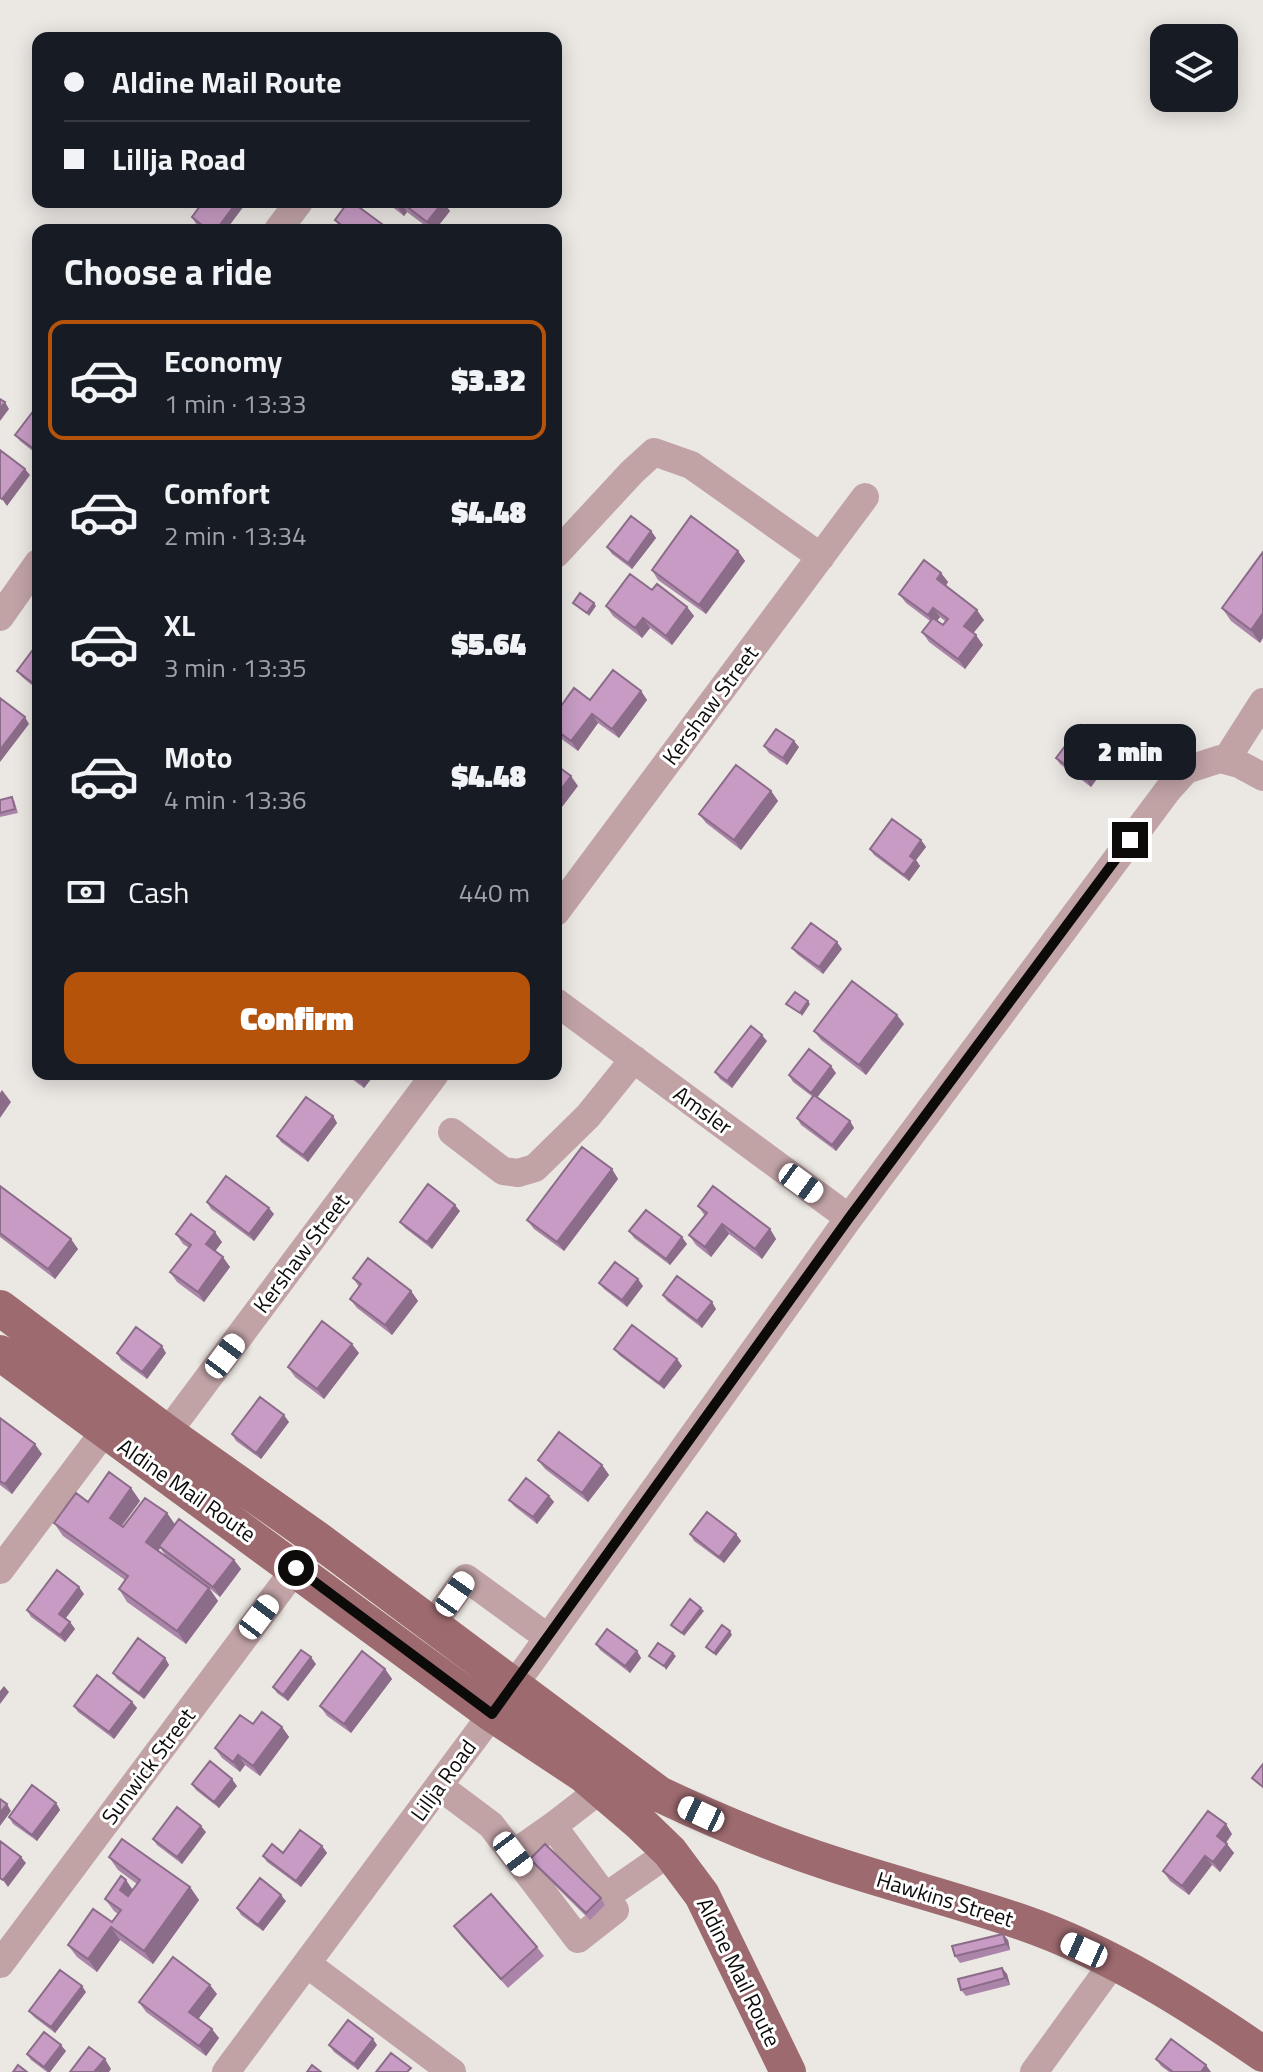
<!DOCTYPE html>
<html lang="en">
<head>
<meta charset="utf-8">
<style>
  :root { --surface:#171b24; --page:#20242c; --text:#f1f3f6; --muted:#9ea1a6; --line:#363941; --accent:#b45309 }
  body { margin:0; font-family:"Titillium Web",sans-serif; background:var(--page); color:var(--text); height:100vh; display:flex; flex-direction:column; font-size:30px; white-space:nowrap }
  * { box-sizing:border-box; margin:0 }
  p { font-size:26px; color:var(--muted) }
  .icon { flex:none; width:44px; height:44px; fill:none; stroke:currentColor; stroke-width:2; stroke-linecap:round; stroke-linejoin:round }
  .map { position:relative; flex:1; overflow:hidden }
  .side { position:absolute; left:32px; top:224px; width:530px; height:856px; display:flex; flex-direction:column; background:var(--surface); border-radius:16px; box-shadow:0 4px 20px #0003 }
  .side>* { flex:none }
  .hud { position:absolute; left:32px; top:32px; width:530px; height:176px; border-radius:16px; box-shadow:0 4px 20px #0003; display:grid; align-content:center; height:176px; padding:0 32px; background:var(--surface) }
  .fabs { position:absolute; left:1150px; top:24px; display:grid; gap:16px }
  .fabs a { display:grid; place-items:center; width:88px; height:88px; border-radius:16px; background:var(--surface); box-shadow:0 4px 20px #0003; font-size:40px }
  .end { position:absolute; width:36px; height:36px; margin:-18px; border:10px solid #0c0b0a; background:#fff; box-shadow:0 0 0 4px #fff }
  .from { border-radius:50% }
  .bubble { position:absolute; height:56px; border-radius:16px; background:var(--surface); box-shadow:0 4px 20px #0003; font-size:26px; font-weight:800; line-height:56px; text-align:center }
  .car { position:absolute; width:24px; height:48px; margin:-24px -12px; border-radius:10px; box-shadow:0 0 6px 2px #0007; background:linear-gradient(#fff 24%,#345 0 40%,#fff 0 76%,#345 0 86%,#fff 0) }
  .hud b { display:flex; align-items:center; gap:28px; height:76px; font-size:30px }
  .hud b+b { border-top:2px solid var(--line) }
  .hud i { width:20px; height:20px; background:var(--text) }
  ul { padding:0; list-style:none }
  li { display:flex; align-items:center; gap:24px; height:120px; margin:0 16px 12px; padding:0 16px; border:4px solid transparent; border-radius:16px }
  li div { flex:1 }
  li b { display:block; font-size:30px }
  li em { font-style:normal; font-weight:800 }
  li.on { border-color:var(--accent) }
  li>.icon { width:72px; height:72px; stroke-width:1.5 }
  h2 { padding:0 32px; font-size:36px; line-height:96px }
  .pay { display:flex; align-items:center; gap:20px; height:88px; padding:0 32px; font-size:30px }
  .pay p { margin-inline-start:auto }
  .cta { display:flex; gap:16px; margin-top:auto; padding:16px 32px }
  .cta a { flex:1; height:92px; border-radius:16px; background:var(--accent); color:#fff; font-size:32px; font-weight:800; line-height:92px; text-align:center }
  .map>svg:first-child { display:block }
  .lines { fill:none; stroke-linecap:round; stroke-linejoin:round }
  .minor { stroke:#c1a3a6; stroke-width:28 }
  .major { stroke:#9c6a6f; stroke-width:36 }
  .wall { fill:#ab85a9; fill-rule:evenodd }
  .shaded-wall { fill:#8b6c89 }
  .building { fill:#c79bc4; stroke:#8b6c89; stroke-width:2 }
  .route { stroke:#0c0b0a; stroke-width:10 }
  .labels { text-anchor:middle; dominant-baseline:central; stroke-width:6; stroke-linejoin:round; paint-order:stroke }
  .street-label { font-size:22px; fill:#0c0b0a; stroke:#fff }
</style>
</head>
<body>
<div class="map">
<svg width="1263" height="2072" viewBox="0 0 1263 2072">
  <rect width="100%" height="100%" fill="#ebe7e3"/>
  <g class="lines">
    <path class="minor" d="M278,230L299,202
      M556,554L632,472L654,452L691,465L821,557
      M0,617L38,563
      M1226,760L1263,702
      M556,912L865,497
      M556,1002L849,1218
      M452,1132L503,1171L518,1173L535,1168L588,1116L634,1059
      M167,1433L435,1074
      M0,1570L104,1432
      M432,1625L466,1578L547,1637
      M439,1786L491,1825L578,1939L615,1910L553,1826L513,1854
      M553,1826L601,1789
      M605,1897L670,1852
      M0,1964L296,1568
      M307,1964L452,2072
      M226,2072L530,1663L849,1218L1168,790L1186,770L1220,759L1239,764L1263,777
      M1034,2072L1113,1963"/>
    <path class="major" d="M0,1308L167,1433L317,1539L659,1794C716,1821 774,1845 833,1864C897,1885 961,1901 1024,1923C1110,1953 1189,2003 1263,2054
      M0,1353L492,1714L584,1775L640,1823L670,1852L702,1895L788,2072"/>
  </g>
  <path class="wall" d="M386,202H443L450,211L435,230H431L407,212L404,216Z
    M192,217L226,230H204L196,224Z
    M335,220L390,230H342Z
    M38,405V455L20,441L15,435Z
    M651,531L656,538L632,569L612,554L607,547Z
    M738,551L745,561L706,614L658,580L652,570Z
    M1263,552L1260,643L1231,621L1222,608Z
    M941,573L948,582L946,586L984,620L973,633L983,645L965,669L929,642L922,632L930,621L906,603L899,594ZM940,617L946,622L943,625L937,621Z
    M652,590L687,607L694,616L672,645L650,628L642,638L613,616L606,606Z
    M38,643V690L22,677L17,671Z
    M641,691L647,700L619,738L598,723L578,751L556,735V730Z
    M764,746L799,747L787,765L769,753Z
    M1115,754L1091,787L1060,764L1056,758Z
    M771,791L778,801L741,850L706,823L699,814Z
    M0,800H14L18,813L0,817Z
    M921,840L926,847L916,860L920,866L909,881L874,855L870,849Z
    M792,948L842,949L823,974L797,954Z
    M904,1024L866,1075L821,1040L814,1031Z
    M767,1041L732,1088L720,1079L715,1072Z
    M836,1073L817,1097L850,1121L854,1128L836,1151L801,1125L797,1118L813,1097L793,1082L789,1075Z
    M345,1074H375L364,1088Z
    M333,1116L337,1123L308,1162L281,1142L277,1136Z
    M612,1169L618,1179L564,1251L534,1229L527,1220Z
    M0,1186L78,1249L55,1279L0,1237Z
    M207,1202L274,1214L254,1241L211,1209Z
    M698,1206L770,1229L776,1239L762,1259L729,1234L711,1257L696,1245L689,1235L705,1216Z
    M460,1211L432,1249L405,1228L400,1222Z
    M629,1231L687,1244L670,1265L634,1238Z
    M176,1234L222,1242L215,1251L230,1267L204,1302L177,1282L170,1272L189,1248L183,1244Z
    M353,1278L411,1291L418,1301L392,1335L357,1308L350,1299L359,1287Z
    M599,1283L643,1286L627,1307L604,1289Z
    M663,1295L716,1309L702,1328L667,1301Z
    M614,1349L677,1359L682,1366L664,1389L619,1355Z
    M117,1353H166L147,1379L121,1360Z
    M359,1353L324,1399L295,1377L288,1367Z
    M0,1418L42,1454L12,1494L0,1485Z
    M289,1422L261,1459L236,1441L232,1434Z
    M538,1460L602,1465L609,1475L588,1502L545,1469Z
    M131,1488L140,1501L122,1526L123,1527L167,1513L175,1525L234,1560L241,1569L220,1597L209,1588L218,1601L186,1644L127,1602L119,1589L125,1580L63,1536L54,1523L88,1502ZM160,1548L166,1556L199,1581L158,1551Z
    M549,1496L554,1502L537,1524L514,1506L509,1500Z
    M690,1534H736L741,1541L724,1563L694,1541Z
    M84,1594L66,1618L70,1622L75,1629L65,1642L31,1617L27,1610Z
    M596,1644L637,1651L641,1658L630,1673L600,1650Z
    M165,1658L169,1665L144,1699L117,1679L113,1673Z
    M316,1664L288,1701L277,1693L273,1687Z
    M385,1669L392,1679L351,1733L327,1716L320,1706Z
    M132,1702L137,1708L114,1739L78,1712L74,1706Z
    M253,1724L282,1727L289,1737L260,1776L245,1765L240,1772L222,1758L215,1748Z
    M192,1784L237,1786L219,1808L196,1790Z
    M56,1803L60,1810L37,1841L13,1824L9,1817Z
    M206,1832L182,1864L157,1845L153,1839Z
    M1232,1834L1226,1843L1234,1853L1220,1872L1212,1865L1189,1895L1170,1881L1163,1871Z
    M322,1846L327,1853L301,1887L267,1862L263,1856Z
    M109,1857L190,1887L199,1900L153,1964L120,1940L97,1972L77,1957L68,1945L112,1922L118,1914L114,1911L105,1899L133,1890L137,1884L118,1870Z
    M530,1859L601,1898L605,1905L590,1920L534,1865Z
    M286,1901L263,1931L241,1915L237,1908Z
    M454,1926L537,1947L544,1956L508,1988L461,1936Z
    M1008,1940L1010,1950L960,1963L955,1956Z
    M1002,1968L1007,1974L1010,1985L966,1996L961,1990Z
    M86,1992L55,2033L34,2017L29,2011Z
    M217,1994L198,2019L219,2038L206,2056L146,2012L139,2002Z
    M329,2045H377L358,2070L334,2052Z
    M66,2051L50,2072H47L31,2060L27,2054Z
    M1156,2059L1211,2072H1169L1161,2066Z"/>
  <path class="shaded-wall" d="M237,202H247L226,230H216Z
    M401,202L407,212L404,216L397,206Z
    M443,202L450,211L435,230H432L427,222Z
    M5,402L9,409L0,421V409Z
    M25,469L30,475L7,506L2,499Z
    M651,531L656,538L632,569L628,563Z
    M738,551L745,561L706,614L699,605Z
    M941,573L948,582L943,589L937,579Z
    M594,603L596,606L589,616L587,613Z
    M687,607L694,616L672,645L666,636Z
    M933,608L940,617L934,625L928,615Z
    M977,610L984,620L971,636L964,626Z
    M1263,613V638L1260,643L1251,630Z
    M643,618L650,628L642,638L635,628Z
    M976,635L983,645L965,669L958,659Z
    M641,691L647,700L619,738L612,729Z
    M592,714L598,723L578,751L571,741Z
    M25,717L29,724L0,762V750Z
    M794,741L799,747L787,765L783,758Z
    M1111,748L1115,754L1091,787L1086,780Z
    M571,776L578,786L556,815V796Z
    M771,791L778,801L741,850L734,840Z
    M921,840L926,847L916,860L920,866L909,881L904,875L910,856Z
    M837,942L842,949L823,974L819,967Z
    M808,1001L810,1004L802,1016L800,1013Z
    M897,1015L904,1024L866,1075L859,1065Z
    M762,1035L767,1041L732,1088L727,1081Z
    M831,1066L836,1073L816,1099L811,1093Z
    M366,1074H375L364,1088L360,1082Z
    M2,1090L11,1102L0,1118V1093Z
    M333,1116L337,1123L308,1162L303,1155Z
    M850,1121L854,1128L836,1151L832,1145Z
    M612,1169L618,1179L564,1251L557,1242Z
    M455,1205L460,1211L432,1249L427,1242Z
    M269,1208L274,1214L254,1241L249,1234Z
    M722,1224L729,1234L711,1257L705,1247Z
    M770,1229L776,1239L762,1259L755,1249Z
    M215,1232L222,1242L213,1254L206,1244Z
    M682,1237L687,1244L670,1265L666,1259Z
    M71,1239L78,1249L55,1279L48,1269Z
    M223,1257L230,1267L204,1302L198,1292Z
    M638,1279L643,1286L627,1307L622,1300Z
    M411,1291L418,1301L392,1335L385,1325Z
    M712,1302L716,1309L702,1328L697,1321Z
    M352,1344L359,1353L324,1399L317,1389Z
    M162,1346L166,1353L147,1379L142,1372Z
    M677,1359L682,1366L664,1389L659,1383Z
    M284,1415L289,1422L261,1459L256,1453Z
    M35,1444L42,1454L12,1494L5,1484Z
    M602,1465L609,1475L588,1502L582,1493Z
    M131,1488L140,1501L118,1530L110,1518Z
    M549,1496L554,1502L537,1524L533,1517Z
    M167,1513L176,1526L155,1555L146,1542Z
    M736,1534L741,1541L724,1563L719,1557Z
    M234,1560L241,1569L220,1597L213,1587Z
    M79,1587L84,1594L64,1620L59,1614Z
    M209,1588L218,1601L186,1644L177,1631Z
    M701,1608L704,1611L684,1636L682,1633Z
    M70,1622L75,1629L65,1642L60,1635Z
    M730,1631L732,1635L716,1656L714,1653Z
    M637,1651L641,1658L630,1673L625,1666Z
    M673,1653L676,1656L666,1670L664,1666Z
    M311,1657L316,1664L288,1701L283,1695Z
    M165,1658L169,1665L144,1699L139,1693Z
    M385,1669L392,1679L351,1733L344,1724Z
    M4,1686L9,1692L0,1704V1691Z
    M132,1702L137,1708L114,1739L109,1732Z
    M282,1727L289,1737L260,1776L253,1766Z
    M238,1755L245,1765L240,1772L233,1762Z
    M232,1779L237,1786L219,1808L214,1802Z
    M56,1803L60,1810L37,1841L32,1835Z
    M7,1804L11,1811L0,1826V1813Z
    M1226,1824L1232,1834L1224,1845L1217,1836Z
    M201,1826L206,1832L182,1864L177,1857Z
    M1227,1844L1234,1853L1220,1872L1213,1862Z
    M322,1846L327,1853L301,1887L296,1881Z
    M1205,1856L1212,1865L1189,1895L1182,1886Z
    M21,1857L26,1863L8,1887L3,1880Z
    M126,1880L135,1893L129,1903L120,1890Z
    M190,1887L199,1900L153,1964L144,1951Z
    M281,1895L286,1901L263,1931L258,1925Z
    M111,1927L120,1940L97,1972L88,1959Z
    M1003,1934L1008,1940L1010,1950L1006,1944Z
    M1002,1968L1007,1974L1010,1985L1005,1978Z
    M210,1985L217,1994L196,2022L189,2012Z
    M82,1986L86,1992L55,2033L51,2027Z
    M212,2029L219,2038L206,2056L199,2046Z
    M373,2039L377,2045L358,2070L354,2064Z
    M61,2045L66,2051L50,2072H48L44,2067Z
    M105,2059L111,2069L109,2072H94Z
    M1206,2065L1211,2072H1201Z"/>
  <path class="building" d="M203,202H237L216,230H208L192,217Z
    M348,202H352L390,230H348L335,220Z
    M401,202H443L427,222Z
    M0,399L5,402L0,409Z
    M38,405V452L15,435Z
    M0,450L25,469L2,499L0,498Z
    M631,516L651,531L628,563L607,547Z
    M691,516L738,551L699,605L652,570Z
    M1263,552V613L1251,630L1222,608Z
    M924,560L941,573L937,579L977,610L964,626L976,635L958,659L922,632L933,618L943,625L948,619L933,608L928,615L899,594Z
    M630,574L652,590L657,584L687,607L666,636L643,618L635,628L606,606Z
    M580,593L594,603L587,613L573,603Z
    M38,643V687L17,671Z
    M613,670L641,691L612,729L592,714L571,741L556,730V713L574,688L590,700Z
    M0,698L25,717L0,750Z
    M1081,725L1111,748L1086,780L1056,758Z
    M776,729L794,741L783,758L764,746Z
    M556,765L571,776L556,796Z
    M736,765L771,791L734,840L699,814Z
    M12,797L15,809L0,813V800Z
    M892,819L921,840L910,856L915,860L904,875L870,849Z
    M811,923L837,942L819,967L792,948Z
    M852,981L897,1015L859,1065L814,1031Z
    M795,992L808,1001L800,1013L786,1004Z
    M751,1026L762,1035L727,1081L715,1072Z
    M809,1049L831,1066L811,1093L789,1075Z
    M349,1074H366L360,1082Z
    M814,1095L850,1121L832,1145L797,1118Z
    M306,1097L333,1116L303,1155L277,1136Z
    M582,1147L612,1169L557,1242L527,1220Z
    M226,1176L269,1208L249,1234L207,1202Z
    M428,1184L455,1205L427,1242L400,1222Z
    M0,1186L71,1239L48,1269L0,1233Z
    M713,1186L770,1229L755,1249L722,1224L705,1247L689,1235L707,1213L698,1206Z
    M646,1210L682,1237L666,1259L629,1231Z
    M191,1214L215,1232L206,1244L223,1257L198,1292L170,1272L191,1245L176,1234Z
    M368,1258L411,1291L385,1325L350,1299L361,1284L353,1278Z
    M615,1262L638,1279L622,1300L599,1283Z
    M677,1276L712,1302L697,1321L663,1295Z
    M322,1321L352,1344L317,1389L288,1367Z
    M632,1325L677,1359L659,1383L614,1349Z
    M136,1327L162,1346L142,1372L117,1353Z
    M260,1397L284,1415L256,1453L232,1434Z
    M0,1418L35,1444L5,1484L0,1481Z
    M559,1432L602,1465L582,1493L538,1460Z
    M109,1472L131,1488L110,1518L123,1527L145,1498L167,1513L146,1542L209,1588L177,1631L119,1589L128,1576L54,1523L76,1493L88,1502Z
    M526,1478L549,1496L533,1517L509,1500Z
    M707,1512L736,1534L719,1557L690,1534Z
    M179,1519L234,1560L213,1587L159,1546Z
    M57,1570L79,1587L59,1614L70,1622L60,1635L27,1610Z
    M690,1599L701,1608L682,1633L671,1625Z
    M722,1625L730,1631L714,1653L706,1647Z
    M607,1629L637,1651L625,1666L596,1644Z
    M138,1638L165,1658L139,1693L113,1673Z
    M658,1643L673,1653L664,1666L649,1656Z
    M301,1650L311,1657L283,1695L273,1687Z
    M362,1651L385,1669L344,1724L320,1706Z
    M97,1675L132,1702L109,1732L74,1706Z
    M262,1712L282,1727L253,1766L238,1755L233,1762L215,1748L240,1715L253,1724Z
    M210,1761L232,1779L214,1802L192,1784Z
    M1263,1764V1787L1252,1778Z
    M32,1785L56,1803L32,1835L9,1817Z
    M0,1799L7,1804L0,1813Z
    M177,1807L201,1826L177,1857L153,1839Z
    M1208,1811L1226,1824L1217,1836L1227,1844L1213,1862L1205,1856L1182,1886L1163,1871Z
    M300,1830L322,1846L296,1881L263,1856L272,1844L283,1853Z
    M122,1839L190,1887L144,1951L111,1927L88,1959L68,1945L93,1909L112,1922L121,1910L105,1899L121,1876L126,1880L120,1890L128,1896L140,1880L109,1857Z
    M0,1841L21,1857L3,1880L0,1878Z
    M545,1844L601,1898L586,1913L530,1859Z
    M260,1878L281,1895L258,1925L237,1908Z
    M491,1894L537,1947L501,1979L454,1926Z
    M1003,1934L1006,1944L955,1956L952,1946Z
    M173,1957L210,1985L189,2012L212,2029L199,2046L139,2002Z
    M1002,1968L1005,1978L961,1990L958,1979Z
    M60,1970L82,1986L51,2027L29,2011Z
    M348,2020L373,2039L354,2064L329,2045Z
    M44,2032L61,2045L44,2067L27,2054Z
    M1171,2039L1206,2065L1201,2072H1173L1156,2059Z
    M89,2047L105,2059L94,2072H70Z
    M391,2053L411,2068L407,2072H376Z
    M18,2065L27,2072H13Z
    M312,2065L321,2072H307Z"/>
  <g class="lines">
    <path class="route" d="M296,1568L492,1714L849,1218L1130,840"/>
  </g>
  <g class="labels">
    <g class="street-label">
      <text transform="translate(710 705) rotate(-53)">Kershaw Street</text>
      <text transform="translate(703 1110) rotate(36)">Amsler</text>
      <text transform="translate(301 1253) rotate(-53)">Kershaw Street</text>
      <text transform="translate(187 1490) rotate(35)">Aldine Mail Route</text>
      <text transform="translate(148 1766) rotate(-53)">Sunwick Street</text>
      <text transform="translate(443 1780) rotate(-54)">Lillja Road</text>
      <text transform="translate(945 1899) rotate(17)">Hawkins Street</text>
      <text transform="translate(739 1972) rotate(64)">Aldine Mail Route</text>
    </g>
  </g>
</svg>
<div class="fabs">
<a><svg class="icon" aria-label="layers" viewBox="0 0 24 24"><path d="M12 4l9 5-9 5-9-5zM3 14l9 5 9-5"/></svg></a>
</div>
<i class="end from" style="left:296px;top:1568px"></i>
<i class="end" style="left:1130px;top:840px"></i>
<div class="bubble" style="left:1064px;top:724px;width:132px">2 min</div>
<i class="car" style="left:801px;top:1183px;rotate:126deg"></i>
<i class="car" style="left:225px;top:1356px;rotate:37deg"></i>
<i class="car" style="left:455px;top:1594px;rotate:35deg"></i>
<i class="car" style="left:259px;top:1617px;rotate:37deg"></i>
<i class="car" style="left:701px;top:1814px;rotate:295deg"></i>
<i class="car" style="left:513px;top:1854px;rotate:143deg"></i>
<i class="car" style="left:1084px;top:1950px;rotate:294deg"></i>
<div class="hud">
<b><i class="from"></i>Aldine Mail Route</b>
<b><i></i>Lillja Road</b>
</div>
<section class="side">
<h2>Choose a ride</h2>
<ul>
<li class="on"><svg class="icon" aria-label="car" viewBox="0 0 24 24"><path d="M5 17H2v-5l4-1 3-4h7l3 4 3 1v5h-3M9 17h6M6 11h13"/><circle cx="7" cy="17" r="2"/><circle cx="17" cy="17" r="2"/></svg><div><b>Economy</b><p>1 min · 13:33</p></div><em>$3.32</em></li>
<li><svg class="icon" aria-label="car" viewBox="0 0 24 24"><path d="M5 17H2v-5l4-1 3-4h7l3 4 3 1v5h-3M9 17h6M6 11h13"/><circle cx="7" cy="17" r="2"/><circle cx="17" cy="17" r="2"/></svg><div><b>Comfort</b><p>2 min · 13:34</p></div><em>$4.48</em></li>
<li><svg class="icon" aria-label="car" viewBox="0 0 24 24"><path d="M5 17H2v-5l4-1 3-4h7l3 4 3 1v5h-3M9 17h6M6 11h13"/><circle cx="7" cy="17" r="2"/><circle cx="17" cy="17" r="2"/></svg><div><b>XL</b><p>3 min · 13:35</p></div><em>$5.64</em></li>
<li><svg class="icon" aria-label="car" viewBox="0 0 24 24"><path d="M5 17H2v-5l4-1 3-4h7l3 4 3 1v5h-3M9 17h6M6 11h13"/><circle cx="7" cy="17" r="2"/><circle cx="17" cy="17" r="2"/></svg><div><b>Moto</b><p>4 min · 13:36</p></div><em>$4.48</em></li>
</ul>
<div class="pay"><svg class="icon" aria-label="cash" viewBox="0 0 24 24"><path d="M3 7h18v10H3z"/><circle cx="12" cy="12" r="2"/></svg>Cash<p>440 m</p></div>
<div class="cta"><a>Confirm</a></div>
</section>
</div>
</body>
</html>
